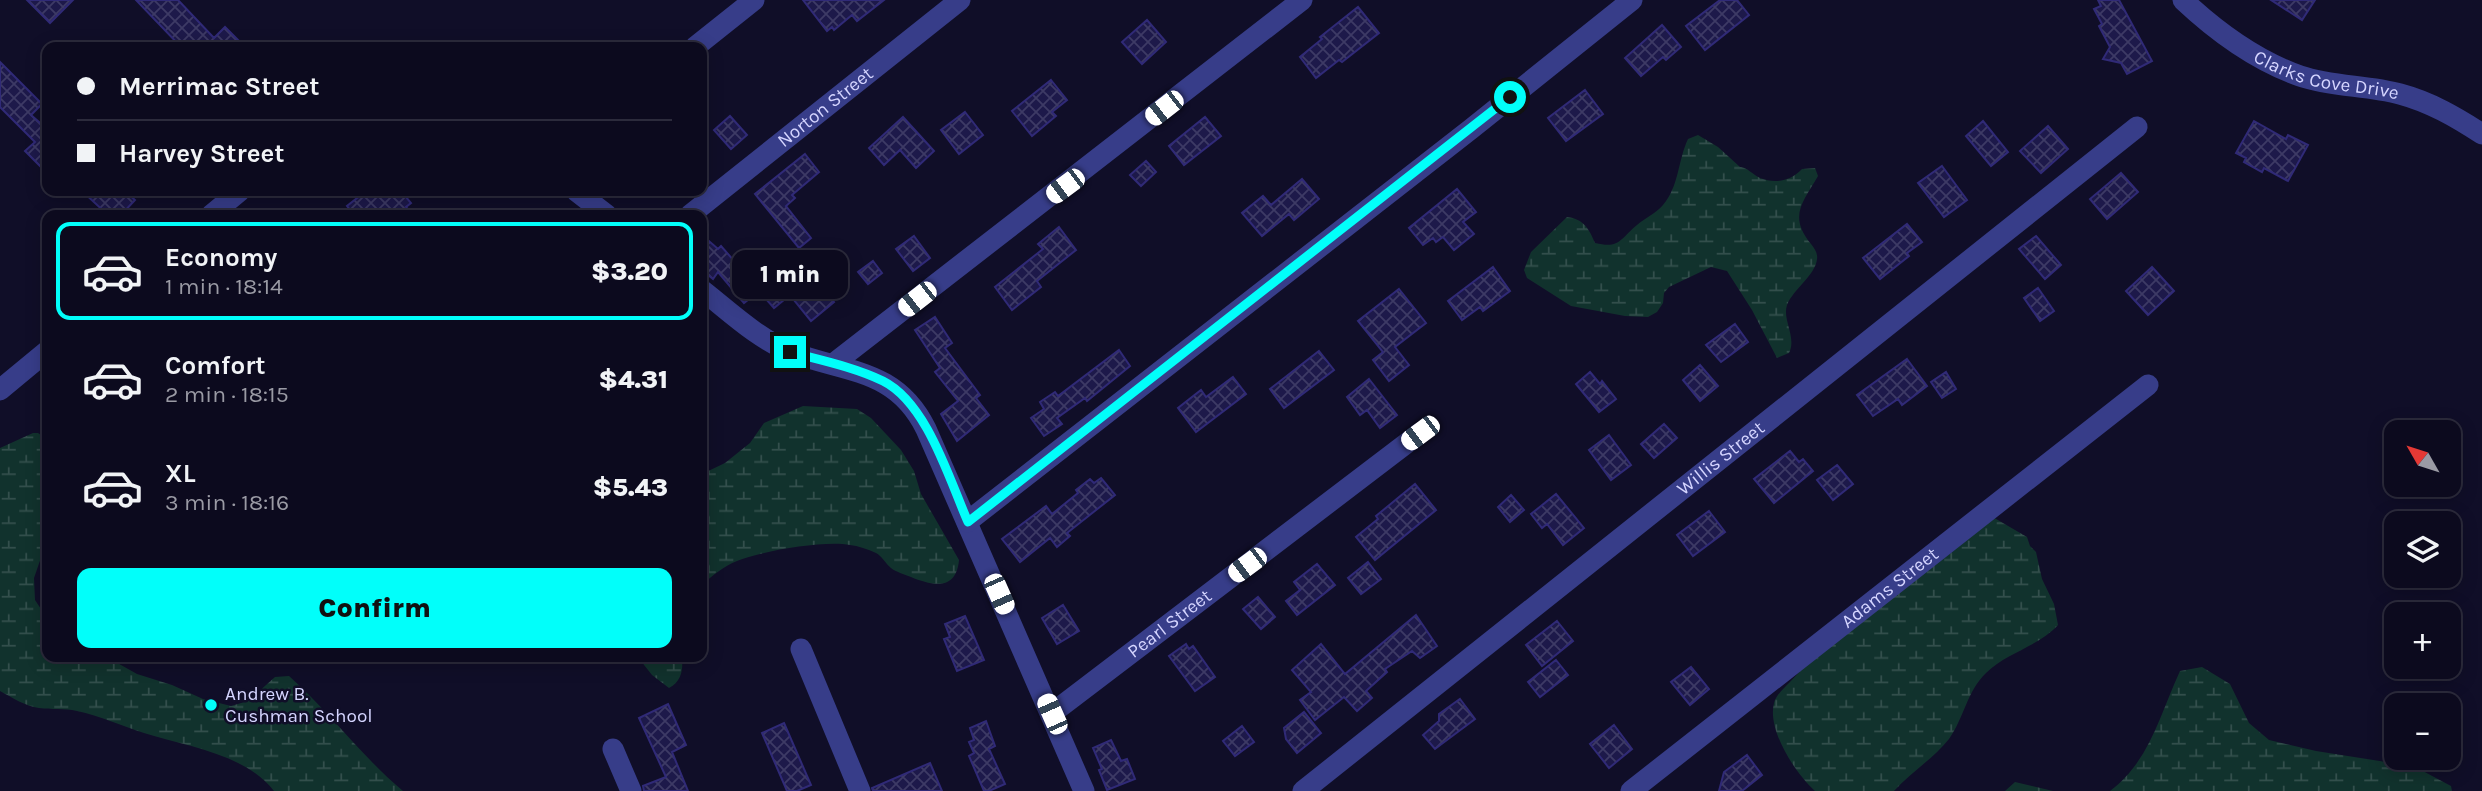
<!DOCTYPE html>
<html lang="en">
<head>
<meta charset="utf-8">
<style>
  :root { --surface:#0c0a1e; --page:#151327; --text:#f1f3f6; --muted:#9a9aa4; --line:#2c2b3c; --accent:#01fffa }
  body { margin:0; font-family:Karla,sans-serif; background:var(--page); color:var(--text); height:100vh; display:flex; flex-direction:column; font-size:26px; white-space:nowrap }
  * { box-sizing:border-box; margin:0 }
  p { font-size:23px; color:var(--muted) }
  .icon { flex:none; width:38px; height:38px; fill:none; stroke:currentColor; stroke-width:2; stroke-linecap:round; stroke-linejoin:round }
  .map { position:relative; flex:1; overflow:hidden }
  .drawer { position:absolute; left:42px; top:210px; width:665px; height:452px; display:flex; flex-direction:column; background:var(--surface); border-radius:14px; box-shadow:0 4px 18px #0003,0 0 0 2px var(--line) }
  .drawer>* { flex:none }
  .guide { position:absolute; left:42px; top:42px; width:665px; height:154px; border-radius:14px; box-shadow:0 4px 18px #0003,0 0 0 2px var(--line); display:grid; align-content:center; height:154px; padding:0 35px; background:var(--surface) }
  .needle { width:46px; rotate:309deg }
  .fabs { position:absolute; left:2384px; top:420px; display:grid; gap:14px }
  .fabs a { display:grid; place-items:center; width:77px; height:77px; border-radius:14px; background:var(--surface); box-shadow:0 4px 18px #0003,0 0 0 2px var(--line); font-size:35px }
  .end { position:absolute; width:32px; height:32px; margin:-16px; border:9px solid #01fffa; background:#111; box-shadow:0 0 0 4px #111 }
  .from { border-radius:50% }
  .bubble { position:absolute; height:49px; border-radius:14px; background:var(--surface); box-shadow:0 4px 18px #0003,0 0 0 2px var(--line); font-size:23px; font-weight:800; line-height:49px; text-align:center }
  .car { position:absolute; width:21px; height:42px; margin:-21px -10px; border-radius:9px; box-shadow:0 0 5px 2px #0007; background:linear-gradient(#fff 24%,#345 0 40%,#fff 0 76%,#345 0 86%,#fff 0) }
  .guide b { display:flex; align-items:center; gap:24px; height:66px; font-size:26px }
  .guide b+b { border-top:2px solid var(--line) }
  .guide i { width:18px; height:18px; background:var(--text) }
  ul { padding:12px 0 0; list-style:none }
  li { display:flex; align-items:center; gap:21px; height:98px; margin:0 14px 10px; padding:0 21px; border:4px solid transparent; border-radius:14px }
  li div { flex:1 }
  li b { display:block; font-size:26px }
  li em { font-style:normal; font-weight:800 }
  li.current { border-color:var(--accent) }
  li>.icon { width:63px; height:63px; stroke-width:1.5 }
  .action { display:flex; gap:14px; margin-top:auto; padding:14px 35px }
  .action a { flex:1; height:80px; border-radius:14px; background:var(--accent); color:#111; font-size:28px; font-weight:800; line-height:80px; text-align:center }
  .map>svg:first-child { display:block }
  .wetland { fill:url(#wetland-marsh) }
  .building { fill:url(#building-cross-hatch); stroke:#302a77; stroke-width:2 }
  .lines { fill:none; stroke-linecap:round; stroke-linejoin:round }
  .minor { stroke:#373d89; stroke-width:21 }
  .route { stroke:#01fffa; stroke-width:9 }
  .poi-dot { fill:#01fffa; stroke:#100e28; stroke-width:2.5 }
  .labels { text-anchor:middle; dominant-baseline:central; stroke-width:5; stroke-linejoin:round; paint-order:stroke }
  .street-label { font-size:19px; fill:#d5d5ff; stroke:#100e28 }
  .poi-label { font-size:19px; fill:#d5d5ff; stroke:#100e28; text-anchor:start }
</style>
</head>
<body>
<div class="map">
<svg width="2482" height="791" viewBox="0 0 2482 791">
  <defs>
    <pattern id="wetland-marsh" width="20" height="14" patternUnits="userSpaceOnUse" patternTransform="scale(1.75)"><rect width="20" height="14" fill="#11322d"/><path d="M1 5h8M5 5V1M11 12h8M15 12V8" fill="none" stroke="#334f4c"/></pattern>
    <pattern id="building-cross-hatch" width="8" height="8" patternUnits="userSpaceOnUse" patternTransform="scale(1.75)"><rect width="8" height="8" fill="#1d194a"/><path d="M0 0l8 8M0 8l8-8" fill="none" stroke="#3d3a65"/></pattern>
  </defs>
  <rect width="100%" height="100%" fill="#100e28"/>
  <path class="wetland" d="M1698,135L1718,147L1740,167C1748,168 1752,174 1760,178C1775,184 1791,181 1802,169L1815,168L1818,176C1803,202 1788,216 1811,244C1814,248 1818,253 1817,259C1815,276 1794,288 1787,305C1782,320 1797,337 1789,353L1777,358L1752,310L1727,271L1711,267L1669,287L1664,293L1663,303L1657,312L1648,317L1625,316L1571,306L1527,278L1524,270L1531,252L1567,217C1584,219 1589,229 1595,243C1620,249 1620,239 1637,225C1645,218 1655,214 1663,205C1679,187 1678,160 1688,139Z
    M803,406L857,409L871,418L901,450L914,471L921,494L959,560C956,591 933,586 911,577C904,574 896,572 891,568C885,563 882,556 876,553C868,549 858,546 850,545C825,540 761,551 737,561C724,566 713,575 702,585V474L725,463L750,443L764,423Z
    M33,433H38L45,438L47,450V523L45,546L34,578L35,600L47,618V656H105L137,674L172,685L203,699L231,706L248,701L275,677L289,676C330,712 362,757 403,791H274C246,754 185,746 144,733C122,726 100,716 77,711C64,708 52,710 39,708C25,706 13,698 0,691V448Z
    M1991,516L2027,537L2030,546L2036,552L2042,579L2054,604L2058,625C2038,647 2007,652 1986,673C1967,691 1964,718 1949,739C1933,759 1911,772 1894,791H1815C1795,773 1767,730 1774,703C1776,695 1784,688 1790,682C1847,620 1924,568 1991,516Z
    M637,656H682C683,670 682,681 669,688L652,675Z
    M2202,667L2230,684L2249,723L2269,740L2316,751L2405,765L2419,769L2451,786L2452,791H2110C2150,761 2160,714 2180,671Z
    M2015,782L2053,791H2005Z"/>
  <path class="building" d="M27,0H73L50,23Z
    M136,0H178L214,38L225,27L245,47H181Z
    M803,0H884L857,21L852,15L834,30L832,27L827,31Z
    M1720,0H1737L1749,15L1705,50L1686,26Z
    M2098,0H2119L2152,61L2127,74L2121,63L2103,59L2110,47L2099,26L2102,24L2094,9L2101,6Z
    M2271,0H2315L2302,20Z
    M1358,7L1379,33L1342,62L1339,60L1316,78L1300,57L1322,39L1320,37Z
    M1147,20L1166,42L1142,64L1122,42Z
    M1662,25L1681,47L1666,60L1663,57L1641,76L1625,58Z
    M0,62L42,104L31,115L47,129V173L25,151L35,142L0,107Z
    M1051,80L1067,100L1052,112L1056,116L1032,136L1012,111Z
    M1585,90L1603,114L1566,141L1548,118Z
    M965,112L983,135L959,154L941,130Z
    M730,116L747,135L731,149L714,130Z
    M903,117L934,151L916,168L900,150L884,165L869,148Z
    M1205,117L1221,136L1184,165L1169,146Z
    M1983,121L2008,152L1991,166L1966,136Z
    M2254,121L2286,139L2288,135L2308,145L2288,181L2264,168L2262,172L2244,162L2246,158L2236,153Z
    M2048,126L2068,149L2041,173L2020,151Z
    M805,154L819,172L792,195L795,198L786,206L811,238L799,248L755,194Z
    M1146,161L1156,172L1141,186L1130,175Z
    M1942,166L1967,200L1944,217L1918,183Z
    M2121,173L2138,192L2107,219L2090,199Z
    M1302,179L1319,199L1294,220L1289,214L1262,236L1242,213L1263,196L1271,205Z
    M1457,189L1476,212L1463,222L1474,234L1454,250L1443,237L1436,242L1433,238L1423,245L1409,228Z
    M82,191H125L135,200L121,215H108Z
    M366,191H401L411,203L406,207L413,215H354L347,206Z
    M1907,224L1922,242L1907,253L1909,256L1880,279L1863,258Z
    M1059,227L1076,250L1037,281L1041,287L1012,310L995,287L1043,249L1038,244Z
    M702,235L718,249L721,246L749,278L762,268L765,272L773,266L795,291L774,308L759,291L744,303L718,272L713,279L702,270Z
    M914,236L930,258L913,271L896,249Z
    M2036,236L2061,265L2045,279L2019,249Z
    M873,261L882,273L868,284L858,272Z
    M1493,267L1510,291L1483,311L1480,307L1462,320L1448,301Z
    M2152,267L2174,291L2148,315L2126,291Z
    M816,280L834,302L811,321L793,299Z
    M2038,288L2054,311L2040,321L2024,298Z
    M1399,289L1426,323L1395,347L1409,365L1389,381L1373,360L1383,352L1358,321Z
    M935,317L952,343L945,348L980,395L976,398L989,415L957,441L941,414L958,401L935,372L940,368L915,330Z
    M1735,324L1748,342L1721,362L1706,345Z
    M1119,350L1130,366L1087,401L1085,398L1057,418L1062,424L1044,436L1031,418L1044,409L1040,402L1055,392L1058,396Z
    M1319,351L1334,370L1284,408L1270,389Z
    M1907,359L1927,386L1902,405L1898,399L1873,416L1857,395Z
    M1700,365L1718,386L1700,401L1683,380Z
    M1590,372L1600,384L1602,381L1616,399L1599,412L1576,384Z
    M1946,372L1956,389L1942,398L1931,382Z
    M1233,377L1246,394L1196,432L1178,408L1201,390L1206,397Z
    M1369,379L1397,415L1380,428L1367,410L1360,415L1347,397Z
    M1664,424L1677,438L1654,458L1641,444Z
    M1609,435L1631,465L1611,480L1589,450Z
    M1790,451L1799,462L1803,459L1813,471L1774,503L1754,479Z
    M1837,465L1853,484L1833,500L1817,480Z
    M1101,478L1115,495L1067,533L1070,536L1057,547L1050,538L1020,562L1002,539L1046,506L1052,514L1078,493L1076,490L1090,479L1094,483Z
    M1415,484L1436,510L1375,560L1356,537L1378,519L1376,516Z
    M1556,494L1584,528L1563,545L1547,524L1542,528L1531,514Z
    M1511,495L1524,510L1510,522L1498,507Z
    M1709,511L1725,532L1693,556L1677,535Z
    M1368,562L1381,579L1361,594L1348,578Z
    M1317,564L1335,585L1297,615L1286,601L1300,590L1294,582Z
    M1258,597L1275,617L1261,629L1243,609Z
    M1063,605L1079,631L1057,644L1042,618Z
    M1416,615L1437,646L1420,658L1412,651L1385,669L1387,672L1366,691L1372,698L1357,711L1344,697L1315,720L1300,700L1311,692L1292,670L1321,644L1345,674Z
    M965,616L984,660L957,671L944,639L950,637L945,624Z
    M1557,621L1573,641L1542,666L1526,645Z
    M1186,644L1189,649L1193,646L1215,677L1195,691L1169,656Z
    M1556,660L1568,675L1540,697L1528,682Z
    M1691,667L1709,689L1690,705L1671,682Z
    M1460,699L1475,719L1435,749L1423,735L1439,721V714Z
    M668,704L686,745L672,752L688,791H644L643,786L666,777L639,718Z
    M1304,712L1321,733L1297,753L1286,739L1284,728Z
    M986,721L995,746L989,749L1005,784L989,791H984L969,756L974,753L969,742L974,740L970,728Z
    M784,723L811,785L797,791H787L762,733Z
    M1614,725L1632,749L1609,768L1590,744Z
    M1242,726L1254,742L1235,756L1223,741Z
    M1111,740L1121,761L1127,759L1135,779L1107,790L1099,770L1102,769L1093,748Z
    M1747,755L1762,775L1742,791H1719L1724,772Z
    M930,763L942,791H873L872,788Z"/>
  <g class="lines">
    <g class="minor">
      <path id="s1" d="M2183,0C2217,32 2255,60 2300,76C2332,87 2367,85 2400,94C2430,102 2456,117 2482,134"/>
      <path d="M695,47L754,0"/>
      <path d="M576,191L607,215"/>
      <path d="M211,215L240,191"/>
      <path id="s2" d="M690,215L960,0"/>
      <path d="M702,290C729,311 758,339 791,352C846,373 896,368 926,429L1084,791"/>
      <path d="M833,364L1302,0"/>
      <path d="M0,390L47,351"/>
      <path d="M967,522L1471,129L1632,0"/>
      <path d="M801,649L860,791"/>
      <path id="s3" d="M1051,714L1420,433"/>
      <path d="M613,749L631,791"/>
      <path id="s4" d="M1303,791L2137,127"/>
      <path id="s5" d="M1631,791L2148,385"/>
    </g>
  </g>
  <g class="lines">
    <path class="route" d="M790,352C820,360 854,367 883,381C927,403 949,479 968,522L1510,97"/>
  </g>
  <circle class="poi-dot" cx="211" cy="705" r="7"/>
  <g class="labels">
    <g class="street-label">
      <text stroke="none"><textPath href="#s1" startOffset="166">Clarks Cove Drive</textPath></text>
      <text stroke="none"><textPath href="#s2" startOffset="173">Norton Street</textPath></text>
      <text stroke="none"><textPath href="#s4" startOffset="534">Willis Street</textPath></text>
      <text stroke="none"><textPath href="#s5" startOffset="329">Adams Street</textPath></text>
      <text stroke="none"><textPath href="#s3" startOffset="149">Pearl Street</textPath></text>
    </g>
    <g class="poi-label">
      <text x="225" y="694">Andrew B.<tspan x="225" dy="22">Cushman School</tspan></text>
    </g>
  </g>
</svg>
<div class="fabs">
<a><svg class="needle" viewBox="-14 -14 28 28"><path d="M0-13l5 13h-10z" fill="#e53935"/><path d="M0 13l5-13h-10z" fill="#9a9aa4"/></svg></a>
<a><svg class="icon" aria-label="layers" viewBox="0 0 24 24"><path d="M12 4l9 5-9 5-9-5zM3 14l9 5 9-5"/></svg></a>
<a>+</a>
<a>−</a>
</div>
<i class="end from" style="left:1510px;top:97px"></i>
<i class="end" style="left:790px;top:352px"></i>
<div class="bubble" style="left:732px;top:250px;width:116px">1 min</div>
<i class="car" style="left:1164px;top:108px;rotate:232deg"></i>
<i class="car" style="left:1065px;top:186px;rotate:233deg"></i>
<i class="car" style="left:917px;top:299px;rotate:232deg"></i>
<i class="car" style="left:1420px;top:433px;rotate:233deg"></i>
<i class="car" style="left:1247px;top:565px;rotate:233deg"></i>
<i class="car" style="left:999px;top:594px;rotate:156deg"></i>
<i class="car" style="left:1052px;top:714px;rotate:336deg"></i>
<div class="guide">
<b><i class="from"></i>Merrimac Street</b>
<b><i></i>Harvey Street</b>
</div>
<section class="drawer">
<ul>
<li class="current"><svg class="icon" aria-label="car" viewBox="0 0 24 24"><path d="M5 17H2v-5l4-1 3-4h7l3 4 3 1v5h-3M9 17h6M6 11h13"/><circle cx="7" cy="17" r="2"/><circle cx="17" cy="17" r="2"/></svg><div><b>Economy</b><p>1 min · 18:14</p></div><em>$3.20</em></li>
<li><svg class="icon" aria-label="car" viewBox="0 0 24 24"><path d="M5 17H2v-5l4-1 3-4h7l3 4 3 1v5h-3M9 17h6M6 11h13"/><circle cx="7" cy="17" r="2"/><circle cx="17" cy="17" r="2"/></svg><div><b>Comfort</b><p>2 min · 18:15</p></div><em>$4.31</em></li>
<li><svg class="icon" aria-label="car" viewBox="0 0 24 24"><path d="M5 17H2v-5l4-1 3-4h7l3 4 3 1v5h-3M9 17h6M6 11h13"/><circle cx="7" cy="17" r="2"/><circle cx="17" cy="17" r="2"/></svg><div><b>XL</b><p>3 min · 18:16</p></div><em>$5.43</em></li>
</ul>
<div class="action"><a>Confirm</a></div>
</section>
</div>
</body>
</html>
